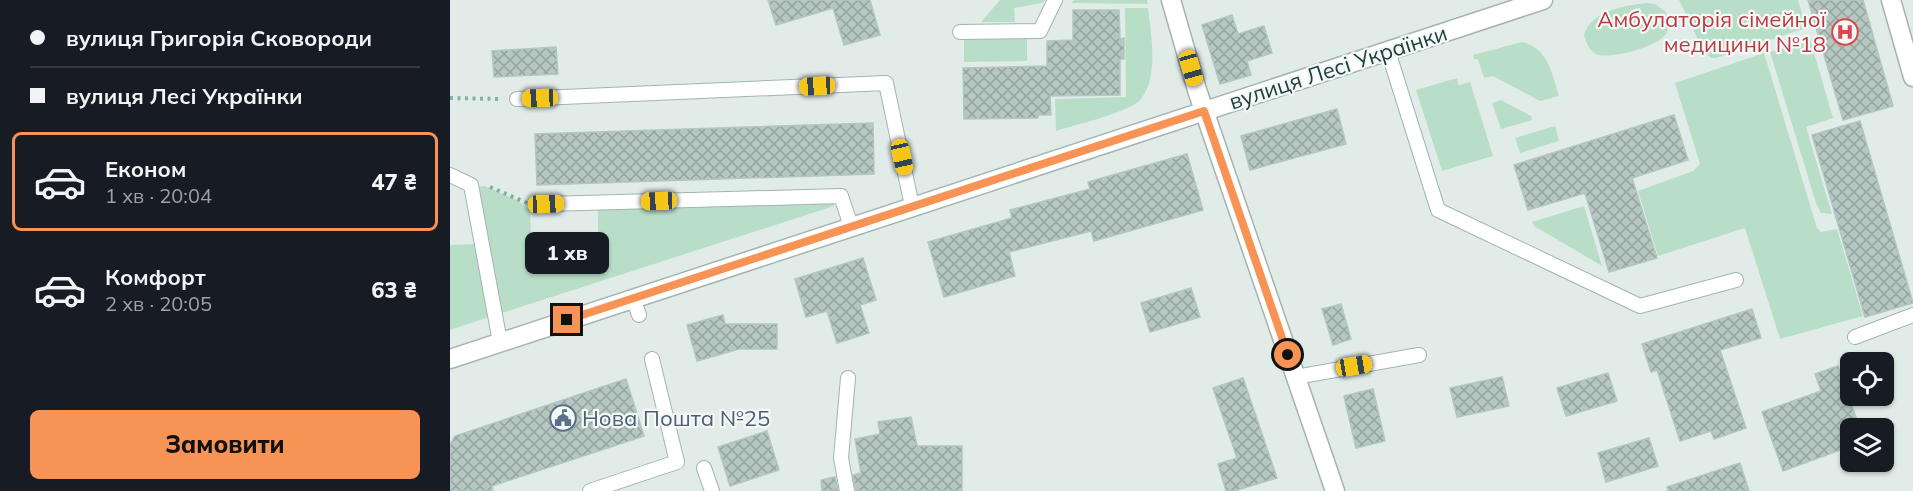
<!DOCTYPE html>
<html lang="uk">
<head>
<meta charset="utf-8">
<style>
  :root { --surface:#171b24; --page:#242831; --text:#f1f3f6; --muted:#9ea1a6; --line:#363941; --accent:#f79355 }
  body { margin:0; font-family:Mulish,sans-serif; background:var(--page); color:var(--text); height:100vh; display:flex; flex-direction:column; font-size:22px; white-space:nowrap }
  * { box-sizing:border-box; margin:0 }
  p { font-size:20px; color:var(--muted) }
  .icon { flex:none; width:33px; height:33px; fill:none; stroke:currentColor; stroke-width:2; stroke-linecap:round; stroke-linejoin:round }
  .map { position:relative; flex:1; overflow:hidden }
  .panel { display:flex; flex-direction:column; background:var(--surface); width:450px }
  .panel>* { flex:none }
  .top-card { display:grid; align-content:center; height:132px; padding:0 30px; background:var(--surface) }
  .buttons { position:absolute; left:1390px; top:352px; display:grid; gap:12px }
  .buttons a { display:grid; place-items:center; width:54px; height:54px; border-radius:9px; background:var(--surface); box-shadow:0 2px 4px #0004; font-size:30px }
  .end { position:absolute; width:27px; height:27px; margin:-14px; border:8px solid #f79355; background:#111; box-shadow:0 0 0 3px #111 }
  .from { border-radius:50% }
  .bubble { position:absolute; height:42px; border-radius:9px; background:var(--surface); box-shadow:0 2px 4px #0004; font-size:20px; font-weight:800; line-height:42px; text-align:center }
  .car { position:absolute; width:18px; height:36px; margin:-18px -9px; border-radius:8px; box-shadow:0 0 4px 2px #0007; background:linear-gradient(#f5c518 24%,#345 0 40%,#f5c518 0 76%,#345 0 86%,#f5c518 0) }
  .top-card b { display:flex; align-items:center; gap:21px; height:57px; font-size:22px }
  .top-card b+b { border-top:2px solid var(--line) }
  .top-card i { width:15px; height:15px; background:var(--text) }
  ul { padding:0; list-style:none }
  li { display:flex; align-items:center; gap:18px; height:99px; margin:0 12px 9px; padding:0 18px; border:3px solid transparent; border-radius:9px }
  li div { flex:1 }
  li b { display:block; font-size:22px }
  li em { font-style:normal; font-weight:800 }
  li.selected { border-color:var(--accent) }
  li>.icon { width:54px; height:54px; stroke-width:1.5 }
  .action { display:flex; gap:12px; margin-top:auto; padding:12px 30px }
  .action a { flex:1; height:69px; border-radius:9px; background:var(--accent); color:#111; font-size:24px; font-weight:800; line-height:69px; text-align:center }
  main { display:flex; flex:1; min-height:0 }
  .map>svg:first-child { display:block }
  .green { fill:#b9dec8 }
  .building { fill:url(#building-cross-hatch); stroke:#b3c6c1; stroke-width:1.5 }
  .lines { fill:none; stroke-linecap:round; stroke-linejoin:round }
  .lane-casing { stroke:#a4b4b1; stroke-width:16 }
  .street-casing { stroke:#a4b4b1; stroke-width:21 }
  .path { stroke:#80b1a9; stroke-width:4; stroke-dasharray:3 4.5; stroke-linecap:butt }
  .lane { stroke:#fff; stroke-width:14 }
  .street { stroke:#fff; stroke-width:18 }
  .route { stroke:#f79355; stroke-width:8 }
  .labels { text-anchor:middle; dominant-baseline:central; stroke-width:4.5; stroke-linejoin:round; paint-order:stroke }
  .health-label { font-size:22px; fill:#be3a42; stroke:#f2f9f6; text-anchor:end }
  .street-label { font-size:22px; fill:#213e3a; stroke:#f2f9f6 }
  .service-label { font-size:22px; fill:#4e5e75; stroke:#f2f9f6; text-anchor:start }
</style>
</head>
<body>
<main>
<section class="panel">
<div class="top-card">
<b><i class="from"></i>вулиця Григорія Сковороди</b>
<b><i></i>вулиця Лесі Українки</b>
</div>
<ul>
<li class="selected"><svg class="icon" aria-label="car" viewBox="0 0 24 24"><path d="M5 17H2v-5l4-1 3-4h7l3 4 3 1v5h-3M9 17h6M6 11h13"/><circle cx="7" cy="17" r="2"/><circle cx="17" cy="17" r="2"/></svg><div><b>Економ</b><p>1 хв · 20:04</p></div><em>47 ₴</em></li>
<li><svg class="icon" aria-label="car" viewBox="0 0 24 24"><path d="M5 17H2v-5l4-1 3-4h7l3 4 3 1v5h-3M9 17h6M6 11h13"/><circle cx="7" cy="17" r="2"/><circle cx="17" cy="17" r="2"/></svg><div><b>Комфорт</b><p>2 хв · 20:05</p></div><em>63 ₴</em></li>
</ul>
<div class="action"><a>Замовити</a></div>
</section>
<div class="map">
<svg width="1463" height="491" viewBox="0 0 1463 491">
  <defs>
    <pattern id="building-cross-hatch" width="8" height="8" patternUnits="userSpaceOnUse" patternTransform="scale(1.5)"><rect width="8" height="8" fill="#b6c7c2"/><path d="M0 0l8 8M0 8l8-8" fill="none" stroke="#94a39f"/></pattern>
  </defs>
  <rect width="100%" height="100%" fill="#e1ece9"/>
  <path class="green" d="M550,0H595L592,3L564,8L565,22H531Z
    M624,0H697L698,4L621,3Z
    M1229,0H1348L1356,28L1266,58H1261L1254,52Z
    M1197,3L1205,4L1216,12C1218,20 1220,27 1216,34C1208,47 1159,60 1146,54C1139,50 1136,43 1134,35C1140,11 1176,5 1197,3Z
    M675,8H698C701,34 709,76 691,99C681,112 624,125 606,131L605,99L676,97Z
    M514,39H577V61L514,62Z
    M1360,39L1383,118L1356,127L1382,214L1371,213L1366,203L1320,52Z
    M1072,42C1098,48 1102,73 1109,96L1090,101L1043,76L1034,78L1028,59H1024L1023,55Z
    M1314,53L1367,228L1371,232L1387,229L1413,316L1330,339L1295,228L1208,256L1188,191L1243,171L1250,164L1225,83Z
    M1007,78L1009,85L1020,82L1043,156L992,171L966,90Z
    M1051,100L1081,116L1082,120L1051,129L1042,103Z
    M1105,126L1109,141L1070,153L1065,138Z
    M35,186L67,200L80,210L81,238L148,236V210L380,202L383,203L384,206L49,314L27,187Z
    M1134,206L1152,266L1084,226L1082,222Z
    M26,244L39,317L0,330V245Z"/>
  <path class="building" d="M318,0H420L430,35L394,45L383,8L326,25Z
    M1358,0H1413L1443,106L1393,120Z
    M623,10H669L670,39L674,38V59H670V95L600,96L601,115H588V118L514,119L513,68L597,66V41L623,40Z
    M782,15L788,34L814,26L822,53L797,61L801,75L770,84L752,25Z
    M106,47L108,74L44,77L42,51Z
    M887,109L896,144L800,170L791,136Z
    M1224,115L1238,160L1182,178L1207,258L1159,272L1135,193L1078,210L1064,165Z
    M1410,121L1463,303L1415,317L1362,135Z
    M423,123L424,174L87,185L85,134Z
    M737,154L753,210L644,241L641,231L559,252L565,276L494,297L478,242L562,218L560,210L640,189L638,182Z
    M413,258L426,300L410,305L419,333L387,343L377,311L356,317L345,279Z
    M741,288L750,317L700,332L691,303Z
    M891,304L901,339L883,345L872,309Z
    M1302,309L1311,338L1270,350L1296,428L1264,439L1261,431L1230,441L1207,370L1201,372L1192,344Z
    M273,315L275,324H327V349H289L247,361L237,325Z
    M1388,366L1410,429H1401V446L1333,471L1312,412L1371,391L1365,374Z
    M1158,373L1167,401L1116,416L1107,388Z
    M1052,377L1059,406L1007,417L1000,388Z
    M793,378L827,478L784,491H776L768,464L787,458L763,388Z
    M176,379L194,436L42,486L43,491H0V445L5,436Z
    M923,389L935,441L906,448L894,396Z
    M461,417L467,446H512V491H406L403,475L411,473L405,439L430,434L428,422Z
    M317,431L329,470L280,486L268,447Z
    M1199,438L1208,466L1156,482L1148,453Z
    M1290,463L1299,491H1218L1217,487Z
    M385,477L388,491H372L371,480Z"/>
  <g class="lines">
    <g class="lane-casing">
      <path id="lane" d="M510,32L590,31L605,0
        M938,51L988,210L1190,306L1286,280
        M67,99L436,83L462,206
        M0,175L21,185L50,342
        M96,204L391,196L401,226
        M183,298L189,315
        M1405,337L1463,315
        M846,377L969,355
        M254,468L262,491
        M140,491L227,462L202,359
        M397,491L391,458L398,378"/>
    </g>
    <g class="street-casing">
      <path id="street" d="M721,0L747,90L885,491
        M1441,0L1463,77
        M0,359L1093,0"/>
    </g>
    <path class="path" d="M0,98L48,99
      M40,187L77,203"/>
    <use href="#lane" class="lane"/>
    <use href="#street" class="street"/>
  </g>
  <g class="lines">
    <path class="route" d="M117,320L754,111L838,355"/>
  </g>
  <defs>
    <g id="hospital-ring" transform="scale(1.35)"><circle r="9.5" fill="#f2f9f6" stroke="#e0444e" stroke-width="1.5"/><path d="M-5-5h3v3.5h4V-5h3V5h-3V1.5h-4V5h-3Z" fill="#e0444e"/></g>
    <g id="civic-ring" transform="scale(1.35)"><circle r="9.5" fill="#f2f9f6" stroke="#5c6f8a" stroke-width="1.5"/><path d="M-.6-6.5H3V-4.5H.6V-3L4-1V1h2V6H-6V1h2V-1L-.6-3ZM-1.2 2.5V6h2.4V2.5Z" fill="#5c6f8a"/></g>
  </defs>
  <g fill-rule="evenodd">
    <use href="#hospital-ring" x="1395" y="32"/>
    <use href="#civic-ring" x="113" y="418"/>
  </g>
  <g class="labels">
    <g class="health-label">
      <text x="1376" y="19">Амбулаторія сімейної<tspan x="1376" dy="25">медицини №18</tspan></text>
    </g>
    <g class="street-label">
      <text transform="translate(888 67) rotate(-18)">вулиця Лесі Українки</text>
    </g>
    <g class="service-label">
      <text x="132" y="418">Нова Пошта №25</text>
    </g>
  </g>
</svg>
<div class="buttons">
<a><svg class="icon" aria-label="locate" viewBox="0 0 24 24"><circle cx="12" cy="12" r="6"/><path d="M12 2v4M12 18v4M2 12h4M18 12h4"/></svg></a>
<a><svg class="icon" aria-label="layers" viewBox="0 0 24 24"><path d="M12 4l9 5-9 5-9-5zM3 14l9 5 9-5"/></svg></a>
</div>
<i class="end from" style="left:838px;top:355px"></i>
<i class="end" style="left:117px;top:320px"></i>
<div class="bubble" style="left:75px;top:232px;width:84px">1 хв</div>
<i class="car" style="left:741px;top:68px;rotate:164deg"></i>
<i class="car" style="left:367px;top:86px;rotate:267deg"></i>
<i class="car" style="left:90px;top:98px;rotate:268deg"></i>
<i class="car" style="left:452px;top:157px;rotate:167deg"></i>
<i class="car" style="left:209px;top:201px;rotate:268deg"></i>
<i class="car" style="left:96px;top:204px;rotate:88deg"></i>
<i class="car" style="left:904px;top:366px;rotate:80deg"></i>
</div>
</main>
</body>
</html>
